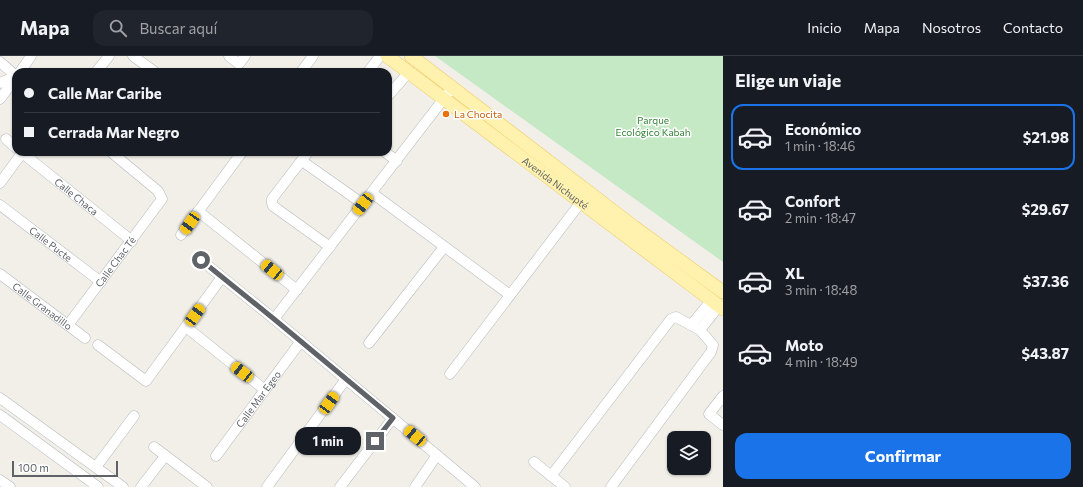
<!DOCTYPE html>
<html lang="es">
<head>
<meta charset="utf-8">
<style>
  :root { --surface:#171b24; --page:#20242c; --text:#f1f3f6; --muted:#9ea1a6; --line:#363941; --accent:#1a73e8 }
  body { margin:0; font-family:Commissioner,sans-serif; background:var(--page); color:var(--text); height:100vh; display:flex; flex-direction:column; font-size:15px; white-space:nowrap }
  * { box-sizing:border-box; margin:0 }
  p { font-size:13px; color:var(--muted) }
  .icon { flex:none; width:22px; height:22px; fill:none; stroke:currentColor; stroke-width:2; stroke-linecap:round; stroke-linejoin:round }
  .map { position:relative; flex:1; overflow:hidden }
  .panel { display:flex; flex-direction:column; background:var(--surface); width:360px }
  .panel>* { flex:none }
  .guide { position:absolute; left:12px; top:12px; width:380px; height:88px; border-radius:12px; box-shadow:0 1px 3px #0004; display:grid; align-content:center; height:88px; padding:0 12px; background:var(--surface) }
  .controls { position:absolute; left:667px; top:375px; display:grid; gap:8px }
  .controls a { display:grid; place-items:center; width:44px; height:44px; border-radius:8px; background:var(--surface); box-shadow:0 1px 3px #0004; font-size:20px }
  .scale { position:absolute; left:12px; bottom:10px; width:106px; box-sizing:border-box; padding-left:4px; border:2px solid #5f6368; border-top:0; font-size:11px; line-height:14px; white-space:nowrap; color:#5f6368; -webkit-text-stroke:3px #fff; paint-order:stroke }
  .end { position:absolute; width:18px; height:18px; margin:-9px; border:5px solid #5f6368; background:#fff; box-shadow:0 0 0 2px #fff }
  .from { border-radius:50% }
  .bubble { position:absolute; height:28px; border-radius:12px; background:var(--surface); box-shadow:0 1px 3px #0004; font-size:13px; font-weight:700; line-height:28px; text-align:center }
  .car { position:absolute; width:12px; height:24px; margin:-12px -6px; border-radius:5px; box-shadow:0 0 3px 1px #0007; background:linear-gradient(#f5c518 24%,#345 0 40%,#f5c518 0 76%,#345 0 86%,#f5c518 0) }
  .guide b { display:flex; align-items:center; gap:14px; height:38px; font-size:15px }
  .guide b+b { border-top:1px solid var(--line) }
  .guide i { width:10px; height:10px; background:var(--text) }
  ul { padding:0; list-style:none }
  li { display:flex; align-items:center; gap:12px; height:66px; margin:0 8px 6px; padding:0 4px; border:2px solid transparent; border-radius:12px }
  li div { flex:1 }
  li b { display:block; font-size:15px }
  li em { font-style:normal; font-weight:700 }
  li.active { border-color:var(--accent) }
  li>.icon { width:36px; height:36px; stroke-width:1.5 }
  h2 { padding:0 12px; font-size:18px; line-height:48px }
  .action { display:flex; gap:8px; margin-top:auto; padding:8px 12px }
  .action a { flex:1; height:46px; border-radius:12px; background:var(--accent); color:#fff; font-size:16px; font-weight:700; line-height:46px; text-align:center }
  header { display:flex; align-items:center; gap:24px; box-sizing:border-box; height:56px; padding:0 20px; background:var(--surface); border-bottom:1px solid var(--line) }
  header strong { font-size:19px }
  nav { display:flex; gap:22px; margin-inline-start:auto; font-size:14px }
  .search { width:280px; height:36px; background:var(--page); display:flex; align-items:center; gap:10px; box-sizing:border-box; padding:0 14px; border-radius:12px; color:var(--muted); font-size:15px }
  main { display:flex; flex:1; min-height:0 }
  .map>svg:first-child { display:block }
  .green { fill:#c5e8c5 }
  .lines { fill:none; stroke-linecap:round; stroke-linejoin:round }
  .minor-casing { stroke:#b5b8bc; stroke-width:11 }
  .major-casing { stroke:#f2c960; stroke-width:14 }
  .minor { stroke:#fff; stroke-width:10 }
  .major { stroke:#fff2af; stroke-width:13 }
  .route { stroke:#5f6368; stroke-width:5 }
  .food-dot { fill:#e8710a; stroke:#fff; stroke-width:1.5 }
  .labels { text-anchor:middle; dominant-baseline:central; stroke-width:3; stroke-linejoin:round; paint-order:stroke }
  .food-label { font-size:10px; fill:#c56008; stroke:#fff; text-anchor:start }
  .park-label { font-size:10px; fill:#348238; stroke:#fff }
  .street-label { font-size:10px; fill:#5f6368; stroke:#fff }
</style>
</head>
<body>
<header>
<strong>Mapa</strong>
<div class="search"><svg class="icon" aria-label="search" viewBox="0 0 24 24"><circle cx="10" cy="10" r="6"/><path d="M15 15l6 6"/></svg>Buscar aquí</div>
<nav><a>Inicio</a><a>Mapa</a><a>Nosotros</a><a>Contacto</a></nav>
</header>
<main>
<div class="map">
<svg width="723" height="431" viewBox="0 0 723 431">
  <rect width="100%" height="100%" fill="#f1efe8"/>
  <path class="green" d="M435,0H723V206Z"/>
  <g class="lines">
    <g class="minor-casing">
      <g id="minor">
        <path d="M133,0L155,16"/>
        <path d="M229,0L239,8L245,0"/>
        <path d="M0,6L16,20"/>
        <path d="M20,16L31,0"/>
        <path d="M96,16L109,0"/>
        <path d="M301,16L313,0"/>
        <path d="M368,16L380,0"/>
        <path d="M0,27L16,20"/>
        <path d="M388,40L409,16"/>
        <path d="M0,43L16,21"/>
        <path d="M6,83L16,92"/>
        <path id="s1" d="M21,96L132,185"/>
        <path d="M308,96L272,143V147L273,150L330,191"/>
        <path d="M385,96L397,105"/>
        <path d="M302,105L363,148"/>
        <path d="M0,127L22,97"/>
        <path d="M372,137L510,239"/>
        <path id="s2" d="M0,149L101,226"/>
        <path d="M198,155L297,234"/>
        <path d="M181,179L242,96"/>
        <path d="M201,204L274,263L475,431"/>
        <path id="s3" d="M0,218L85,282"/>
        <path d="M274,263L452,32"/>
        <path d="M692,268L711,245"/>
        <path id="s4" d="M68,269L162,143L158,135L111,96"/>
        <path d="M186,271L265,334"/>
        <path d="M700,274L719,250"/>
        <path d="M369,287L444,191"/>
        <path d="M98,289L146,325L222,221"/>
        <path d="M450,318L581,146"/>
        <path d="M723,340L709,358L723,369"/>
        <path d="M0,342L123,431"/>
        <path d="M0,359L98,431"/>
        <path d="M154,391L207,431"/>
        <path id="s5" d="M216,400L301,285"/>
        <path d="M534,406L565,431"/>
        <path d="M96,411L134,360"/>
        <path d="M551,420L671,263L676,261L700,274L713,289L711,296L611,431"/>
        <path d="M0,424L10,431"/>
        <path d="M141,431L165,400"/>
        <path d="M267,431L346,323"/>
        <path d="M340,431L393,362"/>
        <path d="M415,431L437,399"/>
      </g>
    </g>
    <g class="major-casing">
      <g id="major">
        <path id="s6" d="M387,0L723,253"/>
        <path d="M411,0L634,171L723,236"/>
      </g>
    </g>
    <use href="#minor" class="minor"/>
    <use href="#major" class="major"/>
  </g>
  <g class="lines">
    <path class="route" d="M201,204L274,263L393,362L375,385"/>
  </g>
  <circle class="food-dot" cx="446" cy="58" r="4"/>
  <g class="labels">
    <g class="food-label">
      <text x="454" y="58">La Chocita</text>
    </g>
    <g class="park-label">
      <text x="653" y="64">Parque<tspan x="653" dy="12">Ecológico Kabah</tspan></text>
    </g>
    <g class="street-label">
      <text stroke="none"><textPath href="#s6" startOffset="211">Avenida Nichupté</textPath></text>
      <text stroke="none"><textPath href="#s1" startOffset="71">Calle Chaca</textPath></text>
      <text stroke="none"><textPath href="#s2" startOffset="64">Calle Pucte</textPath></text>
      <text stroke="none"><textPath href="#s4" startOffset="79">Calle Chac Té</textPath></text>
      <text stroke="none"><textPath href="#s3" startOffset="53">Calle Granadillo</textPath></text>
      <text stroke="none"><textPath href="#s5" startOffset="71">Calle Mar Egeo</textPath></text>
    </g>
  </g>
</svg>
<div class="controls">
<a><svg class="icon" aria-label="layers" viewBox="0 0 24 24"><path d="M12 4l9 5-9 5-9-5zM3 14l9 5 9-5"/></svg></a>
</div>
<div class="scale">100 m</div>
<i class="end from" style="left:201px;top:204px"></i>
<i class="end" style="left:375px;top:385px"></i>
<div class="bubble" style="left:295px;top:371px;width:66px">1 min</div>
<i class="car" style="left:363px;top:148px;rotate:218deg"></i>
<i class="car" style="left:190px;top:167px;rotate:215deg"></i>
<i class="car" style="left:272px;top:214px;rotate:309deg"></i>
<i class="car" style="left:195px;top:259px;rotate:36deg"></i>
<i class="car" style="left:242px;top:316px;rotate:308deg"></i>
<i class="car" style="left:329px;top:347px;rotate:36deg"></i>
<i class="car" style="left:415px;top:380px;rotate:310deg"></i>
<div class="guide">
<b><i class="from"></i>Calle Mar Caribe</b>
<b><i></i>Cerrada Mar Negro</b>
</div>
</div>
<section class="panel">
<h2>Elige un viaje</h2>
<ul>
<li class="active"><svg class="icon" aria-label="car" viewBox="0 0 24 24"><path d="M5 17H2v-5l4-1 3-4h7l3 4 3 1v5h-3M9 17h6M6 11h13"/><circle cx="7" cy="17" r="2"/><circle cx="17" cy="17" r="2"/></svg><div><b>Económico</b><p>1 min · 18:46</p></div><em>$21.98</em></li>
<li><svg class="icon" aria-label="car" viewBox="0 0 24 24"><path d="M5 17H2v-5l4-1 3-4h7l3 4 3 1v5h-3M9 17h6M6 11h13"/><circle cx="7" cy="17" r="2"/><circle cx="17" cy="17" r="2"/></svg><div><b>Confort</b><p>2 min · 18:47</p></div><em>$29.67</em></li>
<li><svg class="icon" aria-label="car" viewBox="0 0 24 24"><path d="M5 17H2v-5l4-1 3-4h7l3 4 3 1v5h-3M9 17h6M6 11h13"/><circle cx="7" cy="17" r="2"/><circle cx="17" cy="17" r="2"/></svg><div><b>XL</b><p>3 min · 18:48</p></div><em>$37.36</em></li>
<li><svg class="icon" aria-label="car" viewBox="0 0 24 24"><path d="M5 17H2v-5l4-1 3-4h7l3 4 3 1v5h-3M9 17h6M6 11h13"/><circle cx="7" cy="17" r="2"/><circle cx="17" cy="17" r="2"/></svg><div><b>Moto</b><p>4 min · 18:49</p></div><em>$43.87</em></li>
</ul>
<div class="action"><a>Confirmar</a></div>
</section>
</main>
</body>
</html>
